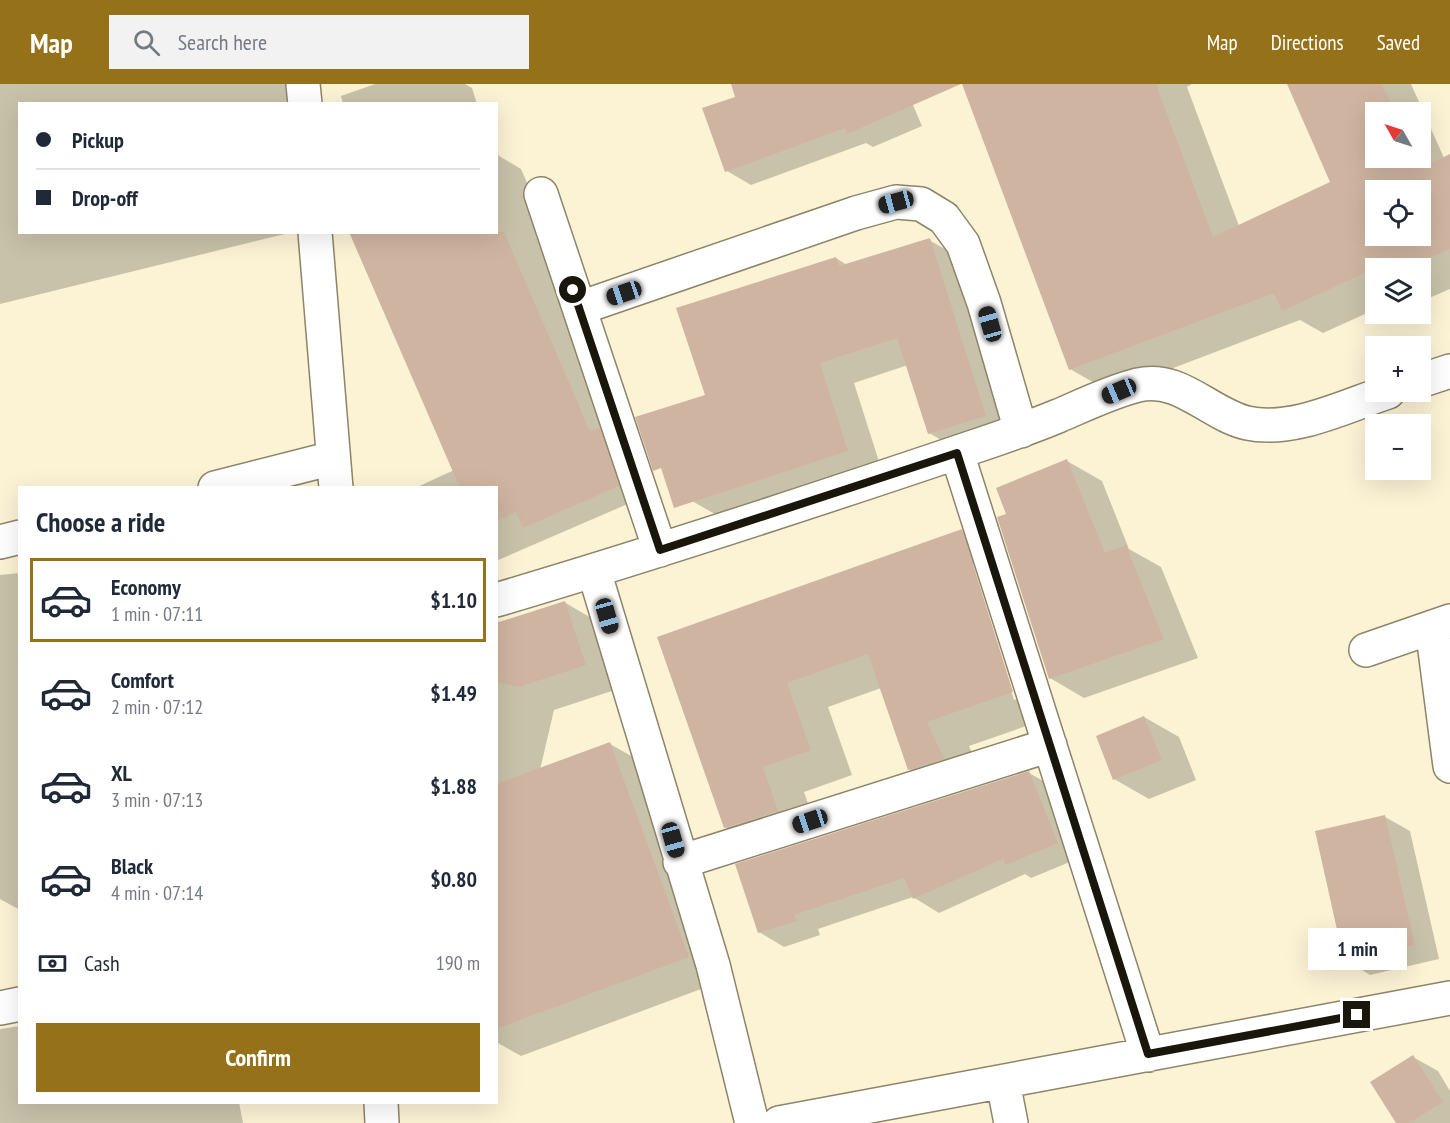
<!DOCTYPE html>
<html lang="en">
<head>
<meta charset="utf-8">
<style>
  :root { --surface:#fff; --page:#f2f2f3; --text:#1f2937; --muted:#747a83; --line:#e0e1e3; --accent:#957119 }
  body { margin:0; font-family:"PT Sans Narrow",sans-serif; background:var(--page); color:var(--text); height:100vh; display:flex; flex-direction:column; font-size:22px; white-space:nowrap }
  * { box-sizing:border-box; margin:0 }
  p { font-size:20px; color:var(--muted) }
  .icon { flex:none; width:33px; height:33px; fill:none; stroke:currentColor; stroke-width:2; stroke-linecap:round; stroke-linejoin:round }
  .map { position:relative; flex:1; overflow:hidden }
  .panel { position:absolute; left:18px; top:402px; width:480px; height:618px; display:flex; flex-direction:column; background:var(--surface); border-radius:0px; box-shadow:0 6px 24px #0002 }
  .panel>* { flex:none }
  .banner { position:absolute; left:18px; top:18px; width:480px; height:132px; border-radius:0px; box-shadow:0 6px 24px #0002; display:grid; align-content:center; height:132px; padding:0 18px; background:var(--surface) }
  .needle { width:39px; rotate:309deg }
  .tools { position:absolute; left:1365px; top:18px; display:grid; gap:12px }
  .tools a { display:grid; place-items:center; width:66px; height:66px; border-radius:0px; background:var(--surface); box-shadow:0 6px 24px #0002; font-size:30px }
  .end { position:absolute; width:27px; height:27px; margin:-14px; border:8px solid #19160c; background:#fff; box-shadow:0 0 0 3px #fff }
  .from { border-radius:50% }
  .bubble { position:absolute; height:42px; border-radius:0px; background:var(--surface); box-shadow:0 6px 24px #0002; font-size:20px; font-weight:700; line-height:42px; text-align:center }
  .car { position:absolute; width:18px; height:36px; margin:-18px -9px; border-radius:8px; box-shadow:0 0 4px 2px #0007; background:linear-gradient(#222 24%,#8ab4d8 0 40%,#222 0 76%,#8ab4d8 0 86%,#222 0) }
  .banner b { display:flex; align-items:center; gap:21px; height:57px; font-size:22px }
  .banner b+b { border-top:2px solid var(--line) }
  .banner i { width:15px; height:15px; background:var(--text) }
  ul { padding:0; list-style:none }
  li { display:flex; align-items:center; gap:18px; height:84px; margin:0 12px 9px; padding:0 6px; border:3px solid transparent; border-radius:0px }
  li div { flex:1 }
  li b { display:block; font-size:22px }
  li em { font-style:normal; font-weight:700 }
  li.active { border-color:var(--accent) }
  li>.icon { width:54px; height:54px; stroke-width:1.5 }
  h2 { padding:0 18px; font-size:27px; line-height:72px }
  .pay { display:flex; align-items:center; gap:15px; height:66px; padding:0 18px; font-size:22px }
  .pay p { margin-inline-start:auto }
  .primary-button { display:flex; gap:12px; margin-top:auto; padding:12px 18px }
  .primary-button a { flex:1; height:69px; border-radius:0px; background:var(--accent); color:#fff; font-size:24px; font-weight:700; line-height:69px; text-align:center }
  header { display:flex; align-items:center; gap:36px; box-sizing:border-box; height:84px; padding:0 30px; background:var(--accent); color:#fff }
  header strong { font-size:28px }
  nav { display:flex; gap:33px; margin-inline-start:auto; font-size:21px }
  .search { width:420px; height:54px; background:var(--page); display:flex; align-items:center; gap:15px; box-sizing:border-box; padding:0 21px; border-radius:0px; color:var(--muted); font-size:22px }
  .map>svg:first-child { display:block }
  .shadow { fill:#0003; fill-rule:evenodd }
  .building { fill:#cfb5a1; fill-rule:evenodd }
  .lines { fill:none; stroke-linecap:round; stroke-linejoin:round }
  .minor-casing { stroke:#8d8469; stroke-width:36 }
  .minor { stroke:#fff; stroke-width:33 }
  .route { stroke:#19160c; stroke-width:8 }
</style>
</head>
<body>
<header>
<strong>Map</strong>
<div class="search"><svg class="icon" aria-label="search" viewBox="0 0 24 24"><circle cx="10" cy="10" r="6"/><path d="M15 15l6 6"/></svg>Search here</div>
<nav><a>Map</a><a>Directions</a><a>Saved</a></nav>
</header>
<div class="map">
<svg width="1450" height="1039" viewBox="0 0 1450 1039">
  <rect width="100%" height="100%" fill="#fcf3d5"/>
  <path class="shadow" d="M0,0H307L308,20H20V148H293L0,220Z
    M375,0H465L472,4L477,20H343L341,12Z
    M732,0H904L922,42L873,63L866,59L751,101L727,87L737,14Z
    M964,0H1192L1187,3L1239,142L1332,98L1289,0H1411L1444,74L1450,72V205L1420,218V184H1376V225L1323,249L1300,236L1110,308L1070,285ZM1376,28H1420V74H1376ZM1376,106H1420V152H1376Z
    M496,70L521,85L559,171L545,176L625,361L653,409L496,477V404H415L454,386L496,148Z
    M929,156L964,176L1020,351L964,369L929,349L908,281L854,299L882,387L727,437L692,417L707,312L836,174L847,181Z
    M1067,377L1102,397L1129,465L1161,483L1198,574L1084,614L1050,594L1008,430Z
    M961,447L1004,471L1055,632L969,662L985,699L952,710L909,685L881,604L828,623L852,691L804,708L819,751L768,768L725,743L659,554ZM971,480H974L1017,615L1014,616Z
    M20,489V826L0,815V491Z
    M564,518L603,541L624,603L554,626L540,686L610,660L649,682L728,895L521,972L496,958V536L501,539Z
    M1144,633L1179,653L1196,696L1149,715L1114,695Z
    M1029,689L1054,703L1082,773L1031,794L1025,790L939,829L913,813L818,845L820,851L784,863L759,848Z
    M1385,733L1410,747L1439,875L1370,891L1346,876Z
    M20,942V1018H239L243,1039H0V945Z
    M1413,973L1438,987L1450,1007V1039H1398Z"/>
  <path class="building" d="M731,0H961L847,50L845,44L725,88L702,24L735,13Z
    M962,0H1156L1213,153L1330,98L1287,0H1382L1395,28H1376V74H1415L1420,85L1450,70V165L1405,184H1376V196L1371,186L1282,227L1274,209L1069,286ZM1376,106H1420V152H1376Z
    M349,148H504L590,347L600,344L619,402L523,444L516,428L496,437V404H460Z
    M930,154L986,332L928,350L897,254L820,279L848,367L674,424L661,384L653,387L635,333L705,311L676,224L836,173L839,182Z
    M1067,375L1105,469L1126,461L1164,555L1049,595L997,433L1006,430L996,404Z
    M962,445L1013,608L927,638L944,675L908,686L868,570L787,599L811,666L763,683L778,727L724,744L657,553Z
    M565,517L586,581L519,603L496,598V539Z
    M1144,632L1162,676L1113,696L1096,652Z
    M610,658L689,873L496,945V700Z
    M1029,687L1058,759L1006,781L1003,775L913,815L904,794L794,831L797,837L758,849L735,780Z
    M1385,731L1415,861L1344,877L1315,747Z
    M1413,971L1443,1018L1409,1039H1396L1370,998Z"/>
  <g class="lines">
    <g class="minor-casing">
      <path id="minor" d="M303,0L305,20
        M541,110L660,466
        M315,148L336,404
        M580,224L856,129L896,118L921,120L944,134L963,160L984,219L1021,347
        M1420,297L1450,287
        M957,369L1148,971
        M215,404L333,374
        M0,458L20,453
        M594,487L713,881L752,1039
        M496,516C655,469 813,417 970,364C1000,354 1029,344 1058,332C1084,321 1110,308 1138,301C1180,291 1209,330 1247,339C1293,349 1345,322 1388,308
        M1432,543L1450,682
        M1366,566L1450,537
        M680,778L1050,661
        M0,924L20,920
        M1003,998L1011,1039
        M381,1018L382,1039
        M779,1039L1450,914"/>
    </g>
    <use href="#minor" class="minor"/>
  </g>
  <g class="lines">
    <path class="route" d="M573,206L660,466L957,369L1148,970L1357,931"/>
  </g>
</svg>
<div class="tools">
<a><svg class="needle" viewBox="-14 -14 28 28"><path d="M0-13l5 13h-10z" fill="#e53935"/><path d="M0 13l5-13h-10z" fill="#747a83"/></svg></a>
<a><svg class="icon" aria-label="locate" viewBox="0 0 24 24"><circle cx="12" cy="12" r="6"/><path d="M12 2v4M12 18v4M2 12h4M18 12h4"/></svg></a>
<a><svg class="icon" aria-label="layers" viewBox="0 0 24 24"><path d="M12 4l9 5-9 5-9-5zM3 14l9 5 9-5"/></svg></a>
<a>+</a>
<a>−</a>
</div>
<i class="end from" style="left:573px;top:206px"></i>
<i class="end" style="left:1357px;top:931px"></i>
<div class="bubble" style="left:1308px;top:844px;width:99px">1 min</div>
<i class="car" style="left:896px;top:118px;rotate:255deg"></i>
<i class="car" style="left:624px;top:209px;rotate:251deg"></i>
<i class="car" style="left:990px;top:240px;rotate:344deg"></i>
<i class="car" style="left:1119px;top:307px;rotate:247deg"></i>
<i class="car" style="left:607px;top:532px;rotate:164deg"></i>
<i class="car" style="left:810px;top:737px;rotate:252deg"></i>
<i class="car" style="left:673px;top:756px;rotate:164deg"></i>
<div class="banner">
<b><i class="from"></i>Pickup</b>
<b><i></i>Drop-off</b>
</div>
<section class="panel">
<h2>Choose a ride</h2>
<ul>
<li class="active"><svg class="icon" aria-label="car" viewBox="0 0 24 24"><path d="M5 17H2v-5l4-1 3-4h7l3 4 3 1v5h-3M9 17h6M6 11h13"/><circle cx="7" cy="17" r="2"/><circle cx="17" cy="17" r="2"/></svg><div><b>Economy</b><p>1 min · 07:11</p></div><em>$1.10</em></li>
<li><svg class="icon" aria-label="car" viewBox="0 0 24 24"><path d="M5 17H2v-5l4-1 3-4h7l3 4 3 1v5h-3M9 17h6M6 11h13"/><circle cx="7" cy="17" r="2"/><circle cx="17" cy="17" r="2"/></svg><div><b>Comfort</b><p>2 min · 07:12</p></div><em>$1.49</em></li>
<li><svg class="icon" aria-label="car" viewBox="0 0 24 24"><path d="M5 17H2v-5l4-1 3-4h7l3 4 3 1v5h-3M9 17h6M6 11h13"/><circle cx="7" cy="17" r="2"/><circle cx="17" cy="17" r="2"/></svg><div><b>XL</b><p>3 min · 07:13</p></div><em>$1.88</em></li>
<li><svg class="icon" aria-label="car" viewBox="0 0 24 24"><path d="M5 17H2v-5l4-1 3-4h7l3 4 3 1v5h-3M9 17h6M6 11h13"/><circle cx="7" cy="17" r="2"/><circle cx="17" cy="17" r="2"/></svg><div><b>Black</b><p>4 min · 07:14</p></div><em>$0.80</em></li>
</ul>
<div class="pay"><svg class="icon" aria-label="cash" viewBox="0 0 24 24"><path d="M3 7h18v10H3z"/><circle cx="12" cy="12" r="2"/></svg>Cash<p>190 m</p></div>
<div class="primary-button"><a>Confirm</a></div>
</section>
</div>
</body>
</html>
